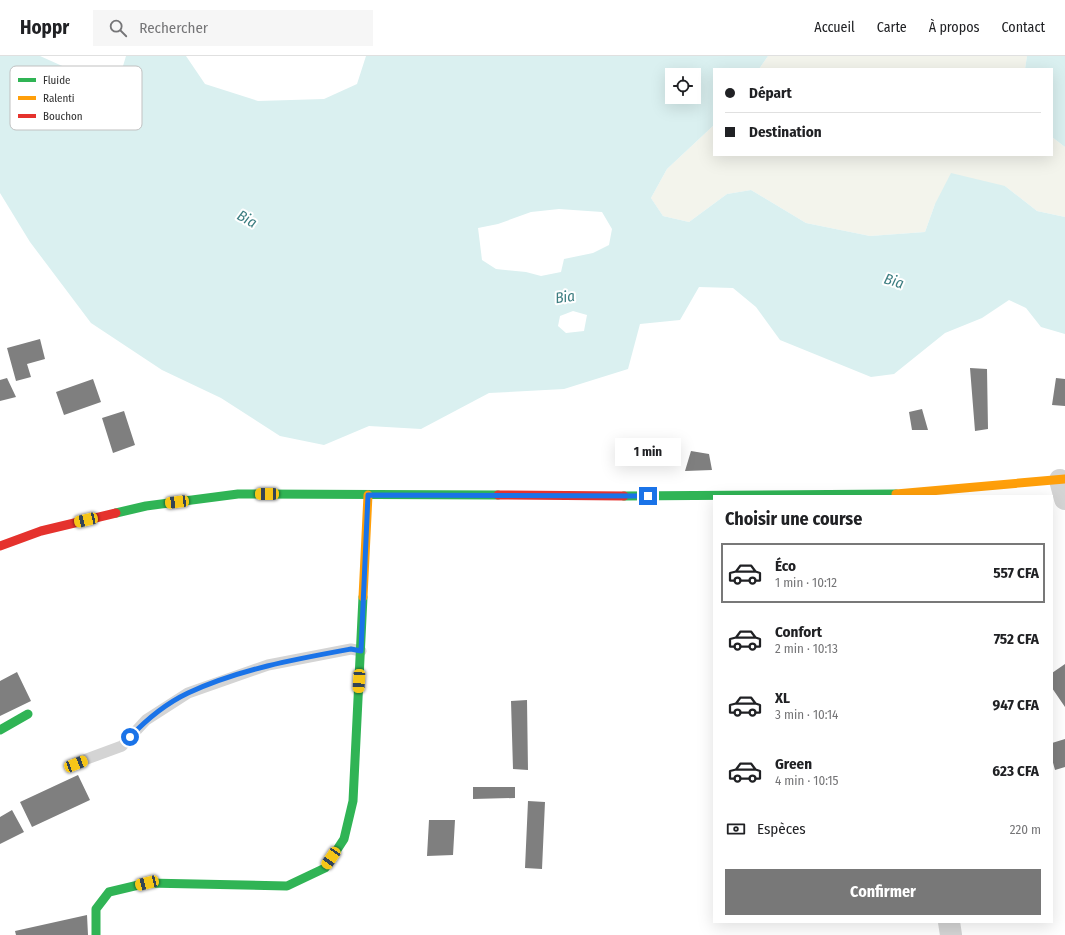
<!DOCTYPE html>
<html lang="fr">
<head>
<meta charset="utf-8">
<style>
  :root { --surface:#fff; --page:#f6f6f6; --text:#202124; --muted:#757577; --line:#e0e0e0; --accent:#787878 }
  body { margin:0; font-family:"Fira Sans Condensed",sans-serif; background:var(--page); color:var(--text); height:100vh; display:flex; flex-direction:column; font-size:15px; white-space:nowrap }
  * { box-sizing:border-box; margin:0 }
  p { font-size:13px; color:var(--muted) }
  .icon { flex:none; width:22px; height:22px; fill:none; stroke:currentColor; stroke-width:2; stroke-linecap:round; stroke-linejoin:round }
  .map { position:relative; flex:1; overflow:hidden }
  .side { position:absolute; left:713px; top:439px; width:340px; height:428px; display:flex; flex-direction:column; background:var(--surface); border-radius:0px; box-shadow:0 4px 16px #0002 }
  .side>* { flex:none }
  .top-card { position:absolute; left:713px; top:12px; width:340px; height:88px; border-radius:0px; box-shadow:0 4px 16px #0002; display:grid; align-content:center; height:88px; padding:0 12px; background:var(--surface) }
  .buttons { position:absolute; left:665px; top:12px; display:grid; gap:8px }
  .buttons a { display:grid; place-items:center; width:36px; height:36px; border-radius:0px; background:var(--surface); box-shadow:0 4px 16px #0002; font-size:20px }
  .end { position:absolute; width:18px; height:18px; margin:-9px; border:5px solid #1a73e8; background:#fff; box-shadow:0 0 0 2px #fff }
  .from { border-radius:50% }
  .bubble { position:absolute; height:28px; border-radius:0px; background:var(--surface); box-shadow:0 4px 16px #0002; font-size:13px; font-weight:700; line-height:28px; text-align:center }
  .car { position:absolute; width:12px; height:24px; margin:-12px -6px; border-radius:5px; box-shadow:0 0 3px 1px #0007; background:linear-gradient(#f5c518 24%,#345 0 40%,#f5c518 0 76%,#345 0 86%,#f5c518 0) }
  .top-card b { display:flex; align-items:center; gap:14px; height:38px; font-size:15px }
  .top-card b+b { border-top:1px solid var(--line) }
  .top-card i { width:10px; height:10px; background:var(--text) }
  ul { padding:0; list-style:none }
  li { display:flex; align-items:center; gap:12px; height:60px; margin:0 8px 6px; padding:0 4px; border:2px solid transparent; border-radius:0px }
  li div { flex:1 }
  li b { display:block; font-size:15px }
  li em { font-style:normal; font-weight:700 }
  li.selected { border-color:var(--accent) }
  li>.icon { width:36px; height:36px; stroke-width:1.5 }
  h2 { padding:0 12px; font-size:18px; line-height:48px }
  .pay { display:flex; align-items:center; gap:10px; height:44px; padding:0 12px; font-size:15px }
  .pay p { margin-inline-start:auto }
  .primary-button { display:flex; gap:8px; margin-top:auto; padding:8px 12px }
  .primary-button a { flex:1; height:46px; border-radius:0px; background:var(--accent); color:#fff; font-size:16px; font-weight:700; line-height:46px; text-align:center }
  header { display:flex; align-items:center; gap:24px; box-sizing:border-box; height:56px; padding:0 20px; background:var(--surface); border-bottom:1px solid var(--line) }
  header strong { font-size:19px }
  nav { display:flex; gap:22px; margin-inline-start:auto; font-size:14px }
  .search { width:280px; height:36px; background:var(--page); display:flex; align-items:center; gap:10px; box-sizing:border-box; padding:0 14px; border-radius:0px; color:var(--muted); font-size:15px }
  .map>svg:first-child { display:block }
  .green { fill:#f3f4ec }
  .water { fill:#daf0f0; fill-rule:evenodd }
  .building { fill:#7f7f7f }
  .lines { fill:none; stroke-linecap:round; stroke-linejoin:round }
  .lane { stroke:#d4d4d4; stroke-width:11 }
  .street { stroke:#d4d4d4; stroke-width:22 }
  .fast { stroke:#30b455; stroke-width:9 }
  .slow { stroke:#ff9f0a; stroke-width:9 }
  .jam { stroke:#e5322d; stroke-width:9 }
  .route { stroke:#1a73e8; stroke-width:5 }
  .labels { text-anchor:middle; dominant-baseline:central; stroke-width:4; stroke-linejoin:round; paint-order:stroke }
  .water-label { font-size:15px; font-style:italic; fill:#3c7d80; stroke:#fff }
  .key { fill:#fff; stroke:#c1c1c1; stroke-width:1 }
  .key-label { font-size:11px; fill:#2f2f2f }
</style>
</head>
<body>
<header>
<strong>Hoppr</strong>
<div class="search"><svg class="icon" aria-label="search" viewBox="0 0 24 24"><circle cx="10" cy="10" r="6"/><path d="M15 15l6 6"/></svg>Rechercher</div>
<nav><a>Accueil</a><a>Carte</a><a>À propos</a><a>Contact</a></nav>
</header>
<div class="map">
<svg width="1065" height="879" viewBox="0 0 1065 879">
  <rect width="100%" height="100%" fill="#fff"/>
  <path class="green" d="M768,0H1027L1025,13H759Z
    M714,69V99H1052V81L1065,91V161L1037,155L1005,130L935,148L925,176L870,180L806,167L751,134L727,138L689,166L663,160L651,142L667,113Z"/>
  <path class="water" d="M0,0H40L98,26L120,20L126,0H186L205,28L258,45L324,43L357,28L366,0H768L759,13H714V69L667,113L651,142L663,160L689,166L727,138L751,134L806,167L870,180L925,176L935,148L951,117L1005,130L1037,155L1065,161V278L1041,271L1026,252L1009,244L982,262L945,277L894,318L871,321L780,284L756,251L733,232L699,231L680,264L640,268L628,313L564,333L489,337L421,373L369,370L324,389L280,380L221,342L162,314L91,267L30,186L0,137ZM672,19H694V41H672ZM559,153L602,156L612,173L609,189L593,197L564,203L561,216L541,220L526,216L496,213L482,204L478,172L498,168L531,156ZM573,255L587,259L584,275L566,277L558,270L560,260Z
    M1027,0H1065V91L1052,81V13H1025Z"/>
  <path class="building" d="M40,283L45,303L27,308L31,321L16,325L7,292Z
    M970,312L987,313L988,373L975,375Z
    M7,322L16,341L0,345V324Z
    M1056,322L1065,323V350L1052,349Z
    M93,323L101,346L64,359L56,336Z
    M922,353L928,374H912L909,356Z
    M124,355L135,389L113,397L102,362Z
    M691,395L709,398L712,414L685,415Z
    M1065,608V651L1052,632V617Z
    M17,616L31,645L0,660V625Z
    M527,644L528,714L513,713L511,645Z
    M1065,683V711L1055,714L1052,703V687Z
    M78,719L90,744L32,771L20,746Z
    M473,731H515V742L473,743Z
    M528,745L545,746L542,813L525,812Z
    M12,754L24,776L0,788V761Z
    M429,764H455L453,799L427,800Z
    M87,859L88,879H16L15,875Z"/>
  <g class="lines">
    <path class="lane" d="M76,707L122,690L146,664L188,637L268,609L351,593L361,595"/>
    <path class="street" d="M1060,424L1065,443
      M949,866L951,879"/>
    <path class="fast" d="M624,440L896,438
      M116,457L146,450L238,438L498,439
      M0,674L28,658
      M96,879V853L109,836L147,827L287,830L325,812L344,783L353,745L363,541"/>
    <path class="slow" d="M896,438L1065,423
      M363,541L368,439"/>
    <path class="jam" d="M498,439L624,440
      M0,490L41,475L116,457"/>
  </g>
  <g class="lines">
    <path class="route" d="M130,681C146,664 167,647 188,637C240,613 296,603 351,593L361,595L368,439L648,440"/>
  </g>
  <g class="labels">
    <g class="water-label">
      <text transform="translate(247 163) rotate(29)">Bia</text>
      <text transform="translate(894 225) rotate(17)">Bia</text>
      <text transform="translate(565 241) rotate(-8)">Bia</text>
    </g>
  </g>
  <rect x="10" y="10" width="132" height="64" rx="6" class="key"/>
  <rect x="18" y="22" width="18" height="4" fill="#30b455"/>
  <rect x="18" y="40" width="18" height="4" fill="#ff9f0a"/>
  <rect x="18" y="58" width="18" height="4" fill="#e5322d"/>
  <g class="key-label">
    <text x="43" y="28">Fluide</text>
    <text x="43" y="46">Ralenti</text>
    <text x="43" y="64">Bouchon</text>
  </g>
</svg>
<div class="buttons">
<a><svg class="icon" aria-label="locate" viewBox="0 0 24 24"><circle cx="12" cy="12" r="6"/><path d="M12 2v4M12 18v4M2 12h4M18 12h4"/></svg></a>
</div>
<i class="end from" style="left:130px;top:681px"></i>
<i class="end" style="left:648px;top:440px"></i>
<div class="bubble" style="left:615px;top:382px;width:66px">1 min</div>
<i class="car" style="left:267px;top:438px;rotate:270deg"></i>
<i class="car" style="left:177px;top:446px;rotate:263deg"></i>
<i class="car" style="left:86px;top:464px;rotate:257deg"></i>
<i class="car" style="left:359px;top:625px;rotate:183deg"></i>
<i class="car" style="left:76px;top:708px;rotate:69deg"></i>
<i class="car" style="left:331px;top:802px;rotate:214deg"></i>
<i class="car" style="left:147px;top:827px;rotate:256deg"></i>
<div class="top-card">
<b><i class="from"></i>Départ</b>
<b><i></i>Destination</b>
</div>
<section class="side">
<h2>Choisir une course</h2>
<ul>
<li class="selected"><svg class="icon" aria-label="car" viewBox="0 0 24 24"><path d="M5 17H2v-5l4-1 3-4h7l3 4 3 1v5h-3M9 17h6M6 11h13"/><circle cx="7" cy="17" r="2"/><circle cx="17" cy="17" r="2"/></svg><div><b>Éco</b><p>1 min · 10:12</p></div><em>557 CFA</em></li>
<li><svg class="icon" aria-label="car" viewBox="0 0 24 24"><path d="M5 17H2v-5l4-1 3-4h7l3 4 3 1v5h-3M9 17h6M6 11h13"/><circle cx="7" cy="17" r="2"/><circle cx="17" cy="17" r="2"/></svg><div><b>Confort</b><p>2 min · 10:13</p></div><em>752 CFA</em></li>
<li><svg class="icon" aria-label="car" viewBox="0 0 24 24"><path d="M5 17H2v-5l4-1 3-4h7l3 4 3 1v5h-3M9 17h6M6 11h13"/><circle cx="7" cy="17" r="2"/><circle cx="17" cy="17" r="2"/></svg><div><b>XL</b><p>3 min · 10:14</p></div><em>947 CFA</em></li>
<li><svg class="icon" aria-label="car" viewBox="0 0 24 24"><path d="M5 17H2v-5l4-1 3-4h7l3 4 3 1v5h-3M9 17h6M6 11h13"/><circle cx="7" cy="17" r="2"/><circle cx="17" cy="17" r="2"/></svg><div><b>Green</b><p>4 min · 10:15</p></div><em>623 CFA</em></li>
</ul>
<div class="pay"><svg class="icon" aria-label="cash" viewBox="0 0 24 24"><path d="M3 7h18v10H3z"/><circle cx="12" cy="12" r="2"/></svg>Espèces<p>220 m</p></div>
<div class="primary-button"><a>Confirmer</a></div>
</section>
</div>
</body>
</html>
